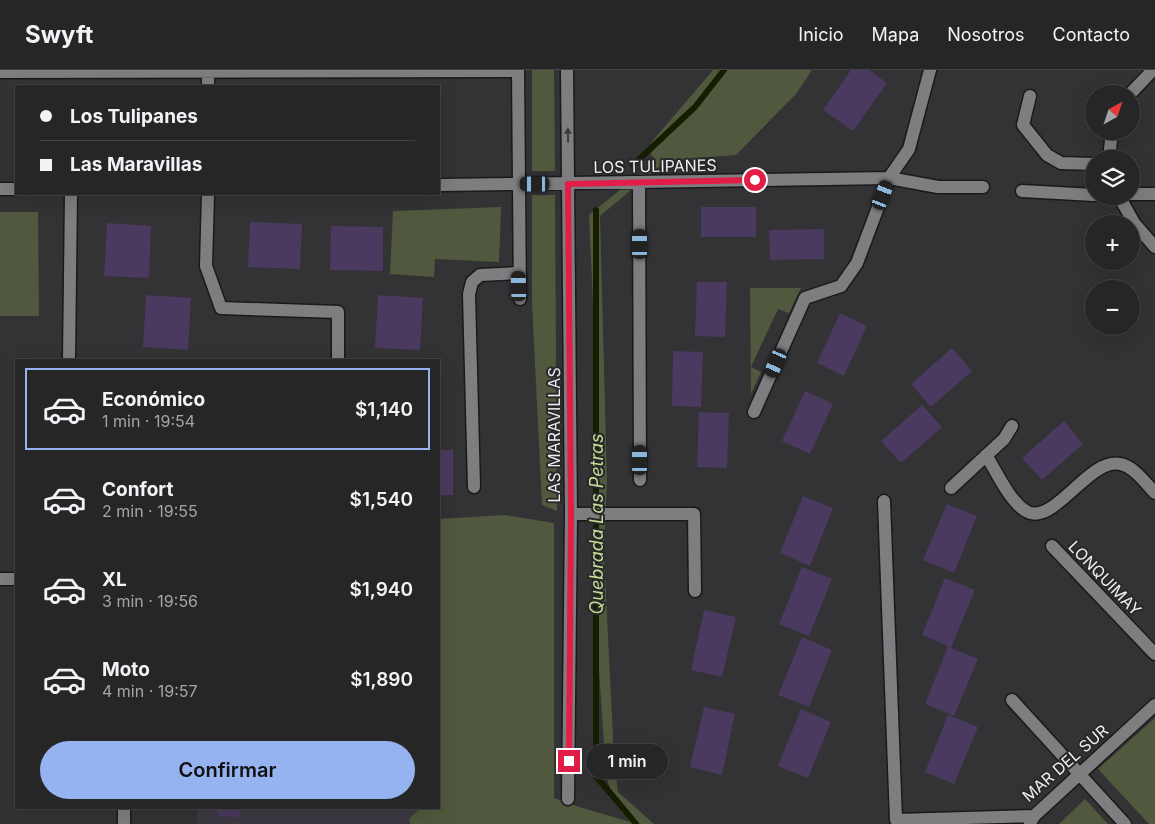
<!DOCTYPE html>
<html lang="es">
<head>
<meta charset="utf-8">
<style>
  :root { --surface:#262627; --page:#2e2e2f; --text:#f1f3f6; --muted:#a4a5a7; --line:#424344; --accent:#95b2f1 }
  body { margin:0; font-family:Inter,sans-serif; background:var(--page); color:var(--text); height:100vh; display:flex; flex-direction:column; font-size:19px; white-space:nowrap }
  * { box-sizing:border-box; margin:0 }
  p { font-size:16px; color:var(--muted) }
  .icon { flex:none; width:28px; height:28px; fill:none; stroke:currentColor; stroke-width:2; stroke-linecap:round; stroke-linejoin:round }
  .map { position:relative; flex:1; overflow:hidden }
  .drawer { position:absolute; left:15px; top:289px; width:425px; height:450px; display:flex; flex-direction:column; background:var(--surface); border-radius:0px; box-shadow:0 5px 20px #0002,0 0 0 1px var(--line) }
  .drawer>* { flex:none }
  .top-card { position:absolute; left:15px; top:15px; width:425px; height:110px; border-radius:0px; box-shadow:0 5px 20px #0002,0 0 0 1px var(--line); display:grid; align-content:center; height:110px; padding:0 25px; background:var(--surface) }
  .needle { width:32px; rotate:40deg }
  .fabs { position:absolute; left:1085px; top:15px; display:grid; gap:10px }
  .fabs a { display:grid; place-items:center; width:55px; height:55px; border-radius:50%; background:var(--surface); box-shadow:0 5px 20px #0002,0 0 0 1px var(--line); font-size:25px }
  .end { position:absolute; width:22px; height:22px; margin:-11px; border:6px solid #e11d48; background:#fff; box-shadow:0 0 0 2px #fff }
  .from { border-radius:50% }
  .bubble { position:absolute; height:35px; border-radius:18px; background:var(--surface); box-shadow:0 5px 20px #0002,0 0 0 1px var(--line); font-size:16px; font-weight:600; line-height:35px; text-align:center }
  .car { position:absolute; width:15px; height:30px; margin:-15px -8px; border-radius:6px; box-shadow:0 0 4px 1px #0007; background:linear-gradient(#222 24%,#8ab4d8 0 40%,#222 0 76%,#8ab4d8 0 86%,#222 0) }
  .top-card b { display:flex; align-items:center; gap:18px; height:48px; font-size:19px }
  .top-card b+b { border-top:1px solid var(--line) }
  .top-card i { width:12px; height:12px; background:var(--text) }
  ul { padding:9px 0 0; list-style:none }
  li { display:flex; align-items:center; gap:15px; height:82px; margin:0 10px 8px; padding:0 15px; border:2px solid transparent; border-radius:0px }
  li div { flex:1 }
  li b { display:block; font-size:19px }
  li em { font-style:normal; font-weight:600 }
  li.selected { border-color:var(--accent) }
  li>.icon { width:45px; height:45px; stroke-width:1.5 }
  .action { display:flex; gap:10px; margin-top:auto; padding:10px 25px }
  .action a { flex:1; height:58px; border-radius:30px; background:var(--accent); color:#111; font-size:20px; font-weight:600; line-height:58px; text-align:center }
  header { display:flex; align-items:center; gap:30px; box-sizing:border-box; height:70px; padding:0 25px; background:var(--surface); border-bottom:1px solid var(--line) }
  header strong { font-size:24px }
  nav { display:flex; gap:28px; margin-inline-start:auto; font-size:18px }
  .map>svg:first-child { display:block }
  .built { fill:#3c3942 }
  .green { fill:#50593d }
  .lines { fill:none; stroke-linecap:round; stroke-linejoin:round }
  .stream { stroke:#151d00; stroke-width:6 }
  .building { fill:#4a3a60 }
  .minor-casing { stroke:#1a191c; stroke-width:15 }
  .minor { stroke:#7e7d80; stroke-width:12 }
  .oneway { fill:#3e3d40 }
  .route { stroke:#e11d48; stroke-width:6 }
  .labels { text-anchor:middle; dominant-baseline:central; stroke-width:4; stroke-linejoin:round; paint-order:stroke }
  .street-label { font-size:16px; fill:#eeedef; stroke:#29282a }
  .water-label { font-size:18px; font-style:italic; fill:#c5dc95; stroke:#29282a }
</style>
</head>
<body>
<header>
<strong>Swyft</strong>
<nav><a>Inicio</a><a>Mapa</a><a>Nosotros</a><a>Contacto</a></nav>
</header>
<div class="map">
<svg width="1155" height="754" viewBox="0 0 1155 754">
  <rect width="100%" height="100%" fill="#333234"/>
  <path class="built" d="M197,738H420L409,749L410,754H197Z"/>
  <path class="green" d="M532,0H554L555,101H532Z
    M713,0H812L796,24L736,85L667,90L600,146L607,410L604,484L614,688L618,722L654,754H410L409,749L420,738H439V449L505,445L554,453V728C579,738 605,744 630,752L612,730L606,702L593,514L597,322L589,145L656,91L651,84L650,74Z
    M532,125H555L557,441L542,435L532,233Z
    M501,137L499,192L435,189L434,207L390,204L393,141Z
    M0,142H38L39,246H0Z
    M750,218H801L789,243L778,239L751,297L761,302L751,324Z
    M1155,648V754H1149L1098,699Z
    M1085,729L1108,754H1059Z"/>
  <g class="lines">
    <path class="stream" d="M633,95L695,37L724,0
      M596,140V706L636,754"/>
  </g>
  <path class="building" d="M851,0H869L887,13L853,61L823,40Z
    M701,137H756V167H701Z
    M250,152L302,154L300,199L248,197Z
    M107,153L151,156L149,208L104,206Z
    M331,156L383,157V201L330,200Z
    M824,159V189L770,190L769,160Z
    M697,212H727L725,267L695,266Z
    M146,225L191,228L188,280L143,277Z
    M378,225L423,228L420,280L375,278Z
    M840,243L867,256L844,306L817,293Z
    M952,278L972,301L931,337L911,314Z
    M673,281L703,282L701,337L672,336Z
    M805,321L833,334L810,384L782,371Z
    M922,335L942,357L901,393L881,371Z
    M699,342L729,343L727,398L697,397Z
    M1064,351L1083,374L1042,410L1022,388Z
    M439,380H453V425H439Z
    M803,426L833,438L810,496L780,483Z
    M947,434L977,446L954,503L923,490Z
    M802,497L832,509L809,566L779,554Z
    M945,508L975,520L951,578L978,589L954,646L925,634L948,576L922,565Z
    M704,540L736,547L722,607L691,600Z
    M802,567L832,580L809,637L778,625Z
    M704,637L735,644L722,705L690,697Z
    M801,639L831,652L808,708L778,696Z
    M948,645L978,657L954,714L925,702Z
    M219,738H240V747L218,746Z"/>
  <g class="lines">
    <g class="minor-casing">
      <path id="minor" d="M208,0V16
        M518,0L520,229
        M567,0L571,444L568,729
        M0,2L518,1
        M1130,24L1153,0
        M1030,26L1023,55L1047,85L1061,93L1094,94
        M1109,89L1112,61
        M639,112L640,410
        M439,115L889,108L938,117H983
        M0,119H16
        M1022,121L1094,125
        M208,124L206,196L221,238L338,242V290
        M1131,124H1155
        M1119,126L1134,153L1155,177
        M69,290L71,124
        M754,342L805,228L841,216L857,193L889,108L909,79L930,0
        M986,385C996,401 1010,432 1026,441C1053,458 1089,387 1120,394C1134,396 1146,414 1155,423
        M474,417L469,224L472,212L480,205L519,203
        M951,418L1004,369L1012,356
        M884,431L896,750L1034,746
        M571,444H694L695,521
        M1052,476L1155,584
        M0,509H16
        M1012,630L1125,754
        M1030,753L1034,746L1155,635
        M124,754V738"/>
    </g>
    <use href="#minor" class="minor"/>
  </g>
  <defs><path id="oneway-solid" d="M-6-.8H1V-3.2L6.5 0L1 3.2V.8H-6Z" transform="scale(1.25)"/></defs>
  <use class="oneway" href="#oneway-solid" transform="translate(568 65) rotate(-91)"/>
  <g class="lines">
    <path class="route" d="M569,691L571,444L568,114L755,110"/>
  </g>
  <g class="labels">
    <g class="street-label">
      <text transform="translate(655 96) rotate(-1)">LOS TULIPANES</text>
      <text transform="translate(554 365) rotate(-90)">LAS MARAVILLAS</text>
      <text transform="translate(1105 508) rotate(46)">LONQUIMAY</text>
      <text transform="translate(1065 693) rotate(-41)">MAR DEL SUR</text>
    </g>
    <g class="water-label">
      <text transform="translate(596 454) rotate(-90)">Quebrada Las Petras</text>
    </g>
  </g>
</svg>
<div class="fabs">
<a><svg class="needle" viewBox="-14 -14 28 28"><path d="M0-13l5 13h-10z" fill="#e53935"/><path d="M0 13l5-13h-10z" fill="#a4a5a7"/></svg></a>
<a><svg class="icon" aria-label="layers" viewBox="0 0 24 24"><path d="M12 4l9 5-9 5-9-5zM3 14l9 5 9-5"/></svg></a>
<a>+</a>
<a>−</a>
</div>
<i class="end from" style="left:755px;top:110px"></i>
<i class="end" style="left:569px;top:691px"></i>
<div class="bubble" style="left:586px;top:674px;width:82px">1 min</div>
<i class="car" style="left:535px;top:114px;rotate:270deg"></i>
<i class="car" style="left:883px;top:125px;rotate:21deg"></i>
<i class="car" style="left:640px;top:174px;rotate:0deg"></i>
<i class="car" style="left:519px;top:216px;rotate:358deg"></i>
<i class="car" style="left:776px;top:293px;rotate:204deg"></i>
<i class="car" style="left:640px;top:390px;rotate:0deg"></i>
<div class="top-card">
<b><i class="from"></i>Los Tulipanes</b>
<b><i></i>Las Maravillas</b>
</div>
<section class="drawer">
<ul>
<li class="selected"><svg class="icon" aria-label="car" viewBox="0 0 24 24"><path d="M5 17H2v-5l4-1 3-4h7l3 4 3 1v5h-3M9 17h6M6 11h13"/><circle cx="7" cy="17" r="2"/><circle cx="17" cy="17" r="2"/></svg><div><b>Económico</b><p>1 min · 19:54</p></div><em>$1,140</em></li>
<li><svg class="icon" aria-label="car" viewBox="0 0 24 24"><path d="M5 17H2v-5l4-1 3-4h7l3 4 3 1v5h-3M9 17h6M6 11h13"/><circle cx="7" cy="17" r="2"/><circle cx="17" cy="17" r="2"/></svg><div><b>Confort</b><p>2 min · 19:55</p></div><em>$1,540</em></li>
<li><svg class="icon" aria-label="car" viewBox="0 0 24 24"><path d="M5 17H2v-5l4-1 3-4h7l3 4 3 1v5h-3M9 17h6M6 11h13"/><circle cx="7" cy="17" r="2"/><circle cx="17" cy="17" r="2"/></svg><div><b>XL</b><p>3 min · 19:56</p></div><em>$1,940</em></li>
<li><svg class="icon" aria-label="car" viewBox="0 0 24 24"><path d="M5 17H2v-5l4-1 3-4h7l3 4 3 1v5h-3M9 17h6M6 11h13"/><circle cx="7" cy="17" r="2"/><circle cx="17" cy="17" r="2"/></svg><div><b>Moto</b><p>4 min · 19:57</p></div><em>$1,890</em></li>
</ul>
<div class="action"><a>Confirmar</a></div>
</section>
</div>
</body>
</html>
